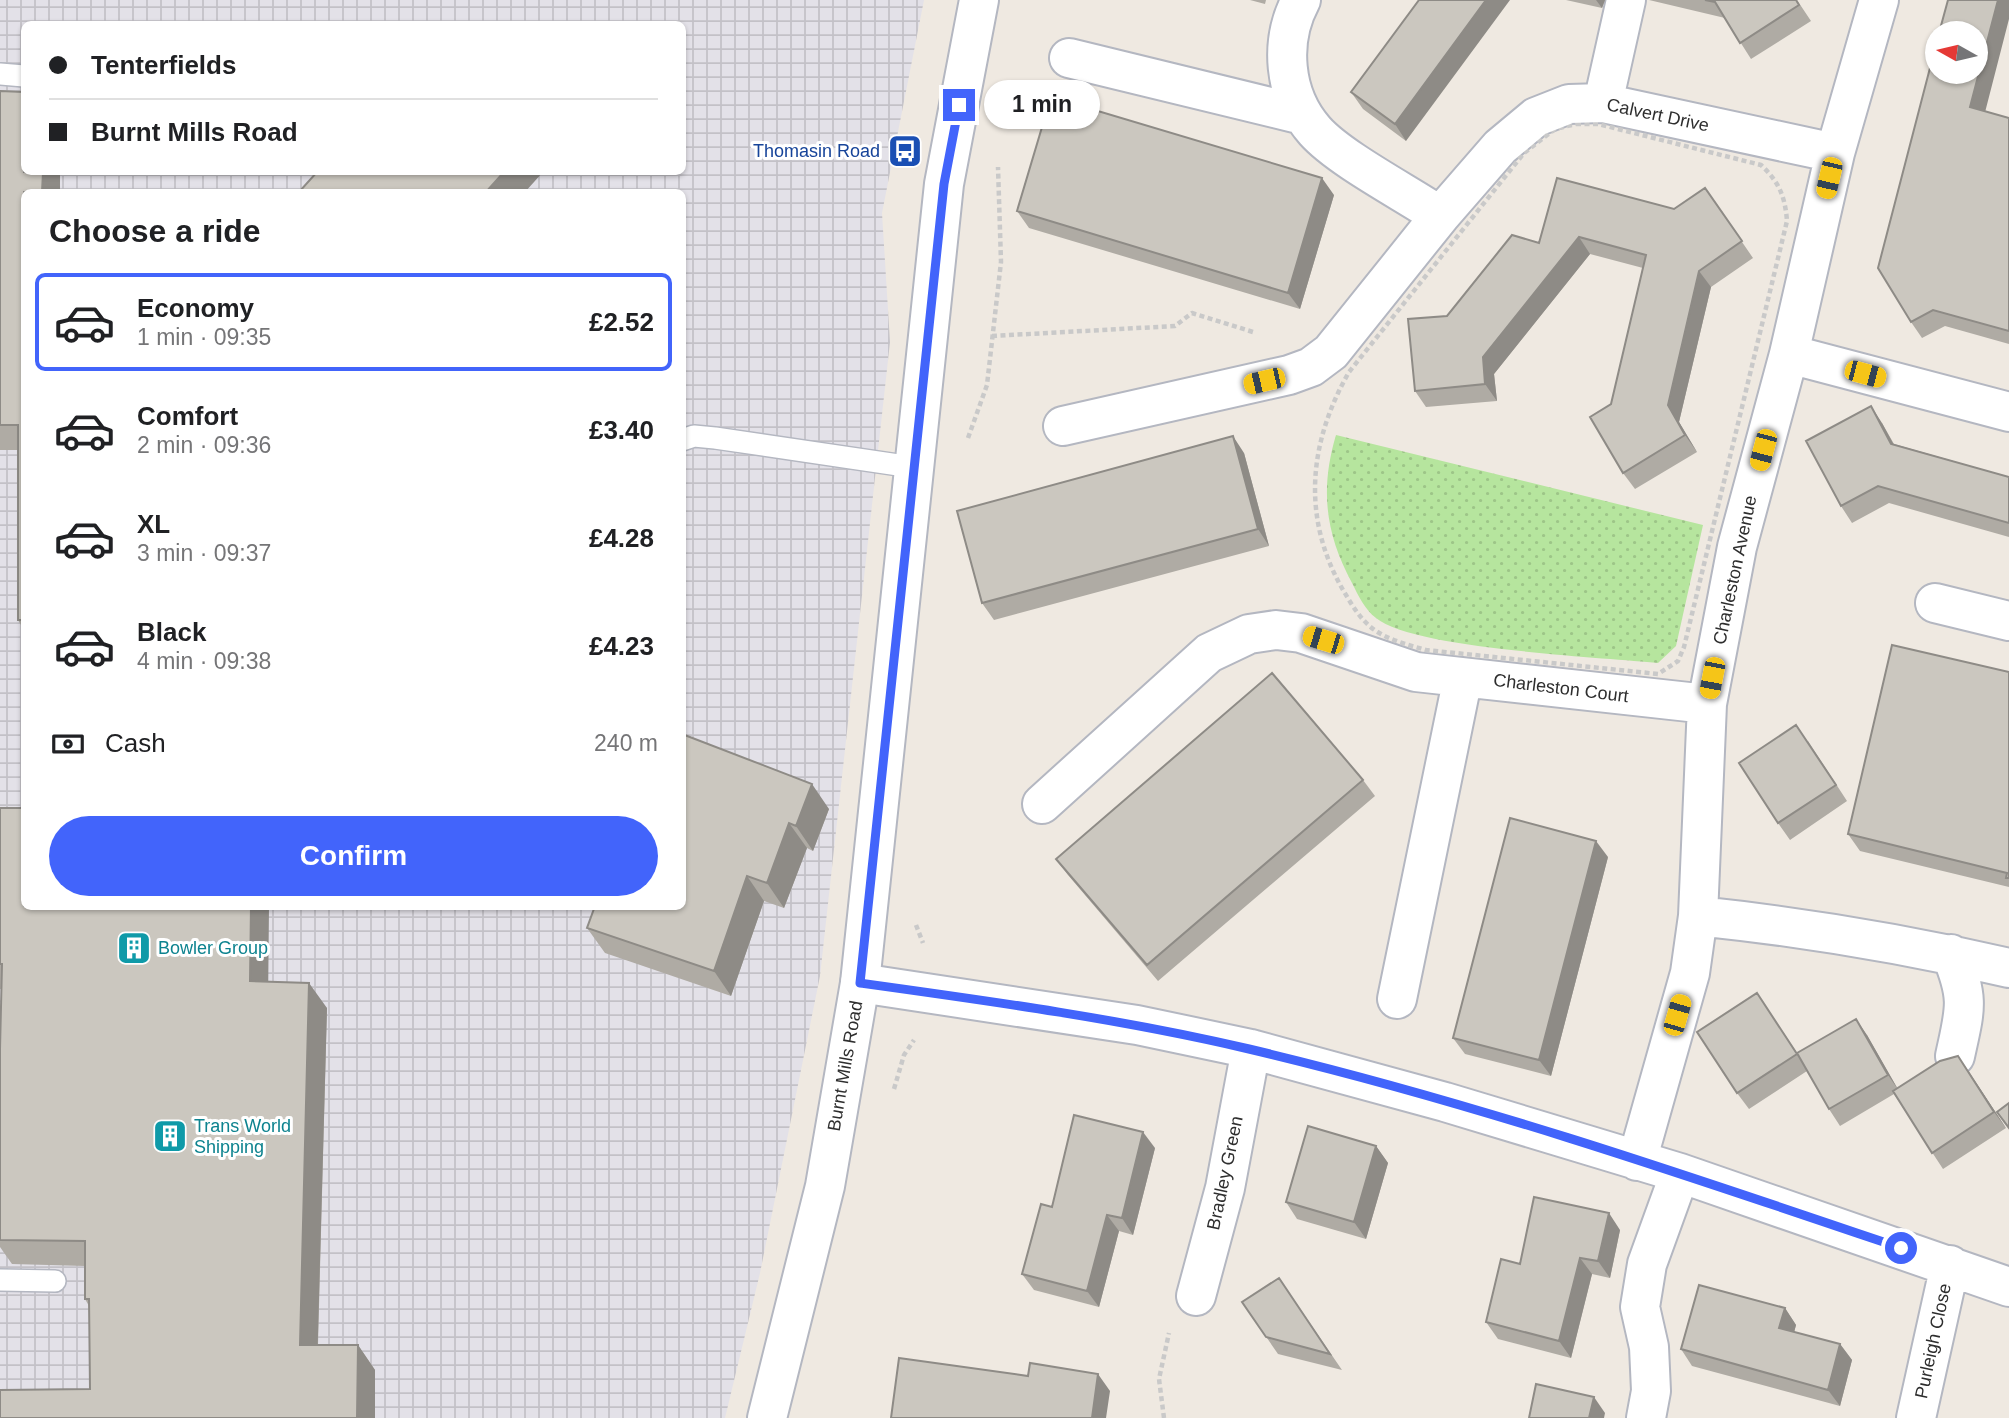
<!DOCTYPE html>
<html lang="en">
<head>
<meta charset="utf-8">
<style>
  :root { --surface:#fff; --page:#f6f6f6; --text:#202124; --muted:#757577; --line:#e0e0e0; --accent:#4264fb }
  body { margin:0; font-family:Helvetica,sans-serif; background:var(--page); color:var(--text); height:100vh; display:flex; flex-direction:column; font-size:26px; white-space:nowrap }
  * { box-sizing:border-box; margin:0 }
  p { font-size:23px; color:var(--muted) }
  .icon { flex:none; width:38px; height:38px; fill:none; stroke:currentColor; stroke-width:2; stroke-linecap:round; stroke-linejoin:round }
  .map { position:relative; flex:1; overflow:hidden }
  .panel { position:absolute; left:21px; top:189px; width:665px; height:721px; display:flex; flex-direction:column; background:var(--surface); border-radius:10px; box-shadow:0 2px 5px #0004 }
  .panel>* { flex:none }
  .top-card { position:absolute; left:21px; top:21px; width:665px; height:154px; border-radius:10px; box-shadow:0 2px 5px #0004; display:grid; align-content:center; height:154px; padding:0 28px; background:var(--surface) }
  .needle { width:46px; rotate:278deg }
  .buttons { position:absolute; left:1925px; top:21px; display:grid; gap:14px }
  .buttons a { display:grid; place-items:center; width:63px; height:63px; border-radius:50%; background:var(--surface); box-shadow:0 2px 5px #0004; font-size:35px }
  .end { position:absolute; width:32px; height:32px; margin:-16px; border:9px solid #4264fb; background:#fff; box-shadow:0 0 0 4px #fff }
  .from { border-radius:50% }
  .bubble { position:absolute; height:49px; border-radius:24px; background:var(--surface); box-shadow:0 2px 5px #0004; font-size:23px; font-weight:700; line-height:49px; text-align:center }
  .car { position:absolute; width:21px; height:42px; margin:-21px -10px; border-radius:9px; box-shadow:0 0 5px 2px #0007; background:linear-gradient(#f5c518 24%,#345 0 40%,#f5c518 0 76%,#345 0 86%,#f5c518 0) }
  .top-card b { display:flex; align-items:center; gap:24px; height:66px; font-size:26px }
  .top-card b+b { border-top:2px solid var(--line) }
  .top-card i { width:18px; height:18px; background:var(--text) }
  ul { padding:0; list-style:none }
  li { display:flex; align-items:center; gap:21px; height:98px; margin:0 14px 10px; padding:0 14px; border:4px solid transparent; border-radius:10px }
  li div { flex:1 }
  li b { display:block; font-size:26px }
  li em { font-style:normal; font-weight:700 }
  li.current { border-color:var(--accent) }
  li>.icon { width:63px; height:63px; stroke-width:1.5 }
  h2 { padding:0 28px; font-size:32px; line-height:84px }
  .pay { display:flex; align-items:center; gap:18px; height:77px; padding:0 28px; font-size:26px }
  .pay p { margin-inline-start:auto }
  .primary-button { display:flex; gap:14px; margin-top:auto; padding:14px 28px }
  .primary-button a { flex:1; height:80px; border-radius:42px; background:var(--accent); color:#fff; font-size:28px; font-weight:700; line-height:80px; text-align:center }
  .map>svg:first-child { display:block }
  .industrial { fill:url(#industrial-grid); fill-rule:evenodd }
  .green { fill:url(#green-dots) }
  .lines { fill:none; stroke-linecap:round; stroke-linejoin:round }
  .service-casing { stroke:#b4b7c1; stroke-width:24 }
  .minor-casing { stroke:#b4b7c1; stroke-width:42 }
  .tertiary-casing { stroke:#b4b7c1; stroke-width:42 }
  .path { stroke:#c9c9c9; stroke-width:4.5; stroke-dasharray:5 3.5; stroke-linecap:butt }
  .service { stroke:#fff; stroke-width:21 }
  .minor { stroke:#fff; stroke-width:38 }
  .tertiary { stroke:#fff; stroke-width:38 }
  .wall { fill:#afaba4 }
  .shaded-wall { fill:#8e8b86 }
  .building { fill:#cbc7bf; stroke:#8e8b86; stroke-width:2 }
  .route { stroke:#4264fb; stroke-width:9 }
  .labels { text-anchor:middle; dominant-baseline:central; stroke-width:6; stroke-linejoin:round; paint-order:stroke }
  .street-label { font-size:18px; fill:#2e2e2e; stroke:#fff }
  .transit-label { font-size:18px; fill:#164399; stroke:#fff; text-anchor:end }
  .culture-label { font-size:18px; fill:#0d838f; stroke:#fff; text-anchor:start }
</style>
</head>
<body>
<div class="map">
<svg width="2009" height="1418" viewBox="0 0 2009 1418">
  <defs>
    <pattern id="industrial-grid" width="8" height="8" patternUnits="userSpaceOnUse" patternTransform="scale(1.75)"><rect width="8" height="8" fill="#e3e1e8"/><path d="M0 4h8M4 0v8" fill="none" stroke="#c3c1c7"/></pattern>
    <pattern id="green-dots" width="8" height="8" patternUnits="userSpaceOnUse" patternTransform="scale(1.75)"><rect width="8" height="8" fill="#b6e59e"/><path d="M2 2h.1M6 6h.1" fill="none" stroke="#9dc588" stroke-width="1.8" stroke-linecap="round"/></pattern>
  </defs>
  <rect width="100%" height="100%" fill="#efe9e1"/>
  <path class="industrial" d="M0,0H924L882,213L890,342L820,976L760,1273L725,1418H0ZM24,24H682V172H24ZM24,192H682V906H24Z"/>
  <path class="green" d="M1336,435L1703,525L1676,646L1658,663C1602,657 1413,649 1376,618C1365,610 1358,595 1352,583C1325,533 1320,489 1336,435Z"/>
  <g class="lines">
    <g class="service-casing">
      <path id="service" d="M0,74L24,76
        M682,440L694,436L715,438L912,467
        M0,1280L55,1281"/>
    </g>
    <g class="minor-casing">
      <path id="minor" d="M1301,0C1279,41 1283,95 1315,131C1340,159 1406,193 1440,216
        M1069,58L1303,115
        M1603,103L1626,0
        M1789,354L2009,412
        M1063,426L1289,375L1311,367L1331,352L1440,216L1500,147L1536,117L1569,104L1603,103L1835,153
        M1935,603L2009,621
        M1042,804L1209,653L1249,634L1276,630L1301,633L1416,672L1707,704
        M1698,916C1802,927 1906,944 2009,968
        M1951,954C1970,999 1965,1010 1955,1056
        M860,983L1137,1025L1251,1049L1445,1102L1680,1173L2009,1287
        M1397,999L1463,677
        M1637,1161L1690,973L1698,916L1707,704L1737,547L1789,354L1835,153L1879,0
        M1196,1296L1225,1188L1251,1049
        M1646,1418L1651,1391L1649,1347L1640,1307L1647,1264L1680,1173
        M1916,1418L1950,1265"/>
    </g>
    <g class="tertiary-casing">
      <path id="tertiary" d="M767,1418L825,1186L860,983L944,184L979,0"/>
    </g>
    <path class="path" d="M1576,124H1598L1761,165C1779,182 1785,196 1787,221L1684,647L1678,661L1658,674L1426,650C1409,645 1391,641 1376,631C1361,621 1352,605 1343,590C1301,517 1309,442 1349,372L1524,153L1555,129Z
      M992,336L1175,326L1192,313L1253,332
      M968,438L987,385L1001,262L998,167
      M916,925L923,943
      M894,1089L904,1055L914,1040
      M1164,1418L1159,1379L1169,1333"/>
    <use href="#service" class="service"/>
    <use href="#minor" class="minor"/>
    <use href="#tertiary" class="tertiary"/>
  </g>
  <path class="wall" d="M1250,0H1266L1265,4Z
    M1419,0L1406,141L1363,109L1351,92Z
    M1566,0H1605L1602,8Z
    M1649,0H1797L1811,21L1751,59L1725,18Z
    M0,91L24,192V630L18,620V450H0Z
    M1985,111L2009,118V344L1945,326L1922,338L1911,322Z
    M1705,188L1753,258L1711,287L1679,422L1697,452L1635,489L1623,473L1611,404L1643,268L1590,254L1494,374L1497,401L1426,407L1415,391L1447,316L1539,243L1674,209Z
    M1334,195L1300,309L1029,228L1017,211Z
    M1882,423L1894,444L2009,477V537L1889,503L1852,523L1841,506Z
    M1244,453L1269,546L994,620L982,603Z
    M2009,672V887L1860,851L1848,834Z
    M682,734L829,809L813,851L807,848L784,908L764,901L731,996L605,953L587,928Z
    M1808,741L1847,801L1790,840L1778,823Z
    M1363,780L1375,796L1158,981L1068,875L1056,859Z
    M0,808L268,982L327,1008L318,1345H358L375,1370L90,1389L89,1306L85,1299V1266L12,1264L0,1247V1049L2,989H0Z
    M1608,857L1551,1076L1465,1054L1453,1038Z
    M1757,993L1797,1053L1867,1035L1897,1088L1969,1072L2006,1128L1943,1169L1894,1094L1840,1126L1829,1109L1807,1071L1749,1109L1737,1093Z
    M1376,1146L1388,1163L1366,1239L1297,1219L1286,1202Z
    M1155,1148L1133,1235L1119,1231L1099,1307L1034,1290L1022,1274L1052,1207Z
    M1620,1230L1610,1278L1592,1274L1571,1358L1498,1339L1486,1322Z
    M1279,1278L1342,1370L1278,1354L1242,1302Z
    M1785,1308L1796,1325L1794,1332L1840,1344L1852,1360L1840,1406L1692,1366L1681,1349Z"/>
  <path class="shaded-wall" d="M1486,0H1510L1406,141L1395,124Z
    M1596,0H1605L1602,8Z
    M1998,0H2009V19L1982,124L1970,107Z
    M43,172H60V192H42Z
    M504,172H543L525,192H486Z
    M1322,178L1334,195L1300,309L1288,293Z
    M1579,237L1590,254L1494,374L1497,401L1485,384L1483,357Z
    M1699,271L1711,287L1679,422L1697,452L1685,435L1668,405Z
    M1871,406L1882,423L1902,460L1891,444Z
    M1233,436L1244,453L1269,546L1258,529Z
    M812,784L829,809L813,851L796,826Z
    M789,823L807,848L784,908L767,883Z
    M1596,841L1608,857L1551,1076L1539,1060Z
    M747,876L764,901L731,996L714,971Z
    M251,906H269L268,1006L250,981Z
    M309,983L327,1008L317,1370L300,1345Z
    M1856,1019L1867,1035L1899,1091L1888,1075Z
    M1958,1056L1969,1072L2006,1128L1994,1112Z
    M1143,1132L1155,1148L1133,1235L1122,1218Z
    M1376,1146L1388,1163L1366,1239L1354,1222Z
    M1609,1213L1620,1230L1610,1278L1598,1261Z
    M1107,1215L1119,1231L1099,1307L1087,1291Z
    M1580,1258L1592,1274L1571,1358L1559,1341Z
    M1785,1308L1796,1325L1791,1344L1779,1328Z
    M1840,1344L1852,1360L1840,1406L1828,1390Z
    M358,1345L375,1370V1418H357Z
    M1098,1374L1110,1391L1106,1418H1092Z
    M1594,1397L1605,1413L1604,1418H1589Z"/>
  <path class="building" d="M1419,0H1486L1395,124L1351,92Z
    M1705,0H1796L1799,5L1740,43L1715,2Z
    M1948,0H1998L1970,107L2009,118V331L1933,310L1911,322L1878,268L1937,41V72H1976V33H1939Z
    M0,91L24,92V172H43L42,192H24V620H18V425H0Z
    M1051,97L1322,178L1288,293L1017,211Z
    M317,172H504L486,192H299Z
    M1557,178L1674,209L1705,188L1742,241L1699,271L1668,405L1685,435L1623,473L1590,417L1611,404L1646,255L1579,237L1483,357L1485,384L1415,391L1408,319L1447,316L1512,235L1539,243Z
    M1871,406L1891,444L2009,477V523L1878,486L1841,506L1806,441Z
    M1233,436L1258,529L982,603L957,511Z
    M1892,645L2009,672V878H2006L2007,873L1848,834Z
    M1272,673L1363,780L1147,965L1056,859Z
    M1796,725L1836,785L1778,823L1739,763Z
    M682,734L812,784L796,826L789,823L767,883L747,876L714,971L587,928L595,906H682Z
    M0,808H24V906H251L250,981L309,983L300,1345H358L357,1418H0V1390L90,1389L89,1299H85V1241L0,1240V1049L2,964H0Z
    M1510,818L1596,841L1539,1060L1453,1038Z
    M1757,993L1797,1054L1737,1093L1697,1032Z
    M1856,1019L1888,1075L1829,1109L1797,1053Z
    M1958,1056L1994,1112L1932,1153L1893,1091L1940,1061Z
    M2009,1103V1128L1997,1112Z
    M1074,1115L1143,1132L1122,1218L1107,1215L1087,1291L1022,1274L1041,1204L1052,1207Z
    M1308,1126L1376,1146L1354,1222L1286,1202Z
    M1534,1197L1609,1213L1598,1261L1580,1258L1559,1341L1486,1322L1501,1259L1520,1264Z
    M1279,1278L1330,1354L1266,1337L1242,1302Z
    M1699,1285L1785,1308L1779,1328L1840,1344L1828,1390L1681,1349Z
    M899,1358L1028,1376L1030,1363L1098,1374L1092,1418H891Z
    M1536,1384L1594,1397L1589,1418H1529Z"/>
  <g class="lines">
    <path class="route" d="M959,105L944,184L860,983C990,1001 1121,1019 1249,1049C1470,1101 1686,1175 1901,1248"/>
  </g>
  <defs>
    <g id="bus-square" transform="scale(1.75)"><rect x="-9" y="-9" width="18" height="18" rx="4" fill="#1a4fb4" stroke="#fff"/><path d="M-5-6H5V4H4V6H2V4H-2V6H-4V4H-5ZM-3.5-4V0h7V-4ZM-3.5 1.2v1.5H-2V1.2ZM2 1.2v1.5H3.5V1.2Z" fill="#fff"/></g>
    <g id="building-square" transform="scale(1.75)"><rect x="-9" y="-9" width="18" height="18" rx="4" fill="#0f9aa8" stroke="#fff"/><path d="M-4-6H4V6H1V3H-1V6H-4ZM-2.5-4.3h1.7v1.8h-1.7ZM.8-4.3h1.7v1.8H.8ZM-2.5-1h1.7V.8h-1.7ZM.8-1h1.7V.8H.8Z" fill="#fff"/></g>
  </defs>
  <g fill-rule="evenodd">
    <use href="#bus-square" x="905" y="151"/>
    <use href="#building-square" x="134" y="948"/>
    <use href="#building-square" x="170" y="1136"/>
  </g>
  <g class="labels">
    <g class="street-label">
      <text transform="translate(1658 115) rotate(12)">Calvert Drive</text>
      <text transform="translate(1735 570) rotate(-78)">Charleston Avenue</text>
      <text transform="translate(1561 688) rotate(7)">Charleston Court</text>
      <text transform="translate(845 1066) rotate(-80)">Burnt Mills Road</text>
      <text transform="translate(1225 1173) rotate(-78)">Bradley Green</text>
      <text transform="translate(1933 1341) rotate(-78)">Purleigh Close</text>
    </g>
    <g class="transit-label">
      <text x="880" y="151">Thomasin Road</text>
    </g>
    <g class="culture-label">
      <text x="158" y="948">Bowler Group</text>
      <text x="194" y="1126">Trans World<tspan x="194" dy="21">Shipping</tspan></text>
    </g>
  </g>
</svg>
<div class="buttons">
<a><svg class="needle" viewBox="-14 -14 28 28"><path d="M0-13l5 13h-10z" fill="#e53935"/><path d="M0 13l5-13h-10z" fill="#757577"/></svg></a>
</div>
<i class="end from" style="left:1901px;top:1248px"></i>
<i class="end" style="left:959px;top:105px"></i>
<div class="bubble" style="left:984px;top:80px;width:116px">1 min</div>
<i class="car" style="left:1829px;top:178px;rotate:193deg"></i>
<i class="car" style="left:1865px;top:374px;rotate:105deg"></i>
<i class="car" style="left:1264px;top:381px;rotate:257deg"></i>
<i class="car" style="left:1763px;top:450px;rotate:195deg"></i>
<i class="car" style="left:1323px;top:640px;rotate:287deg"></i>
<i class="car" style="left:1712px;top:678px;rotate:191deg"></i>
<i class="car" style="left:1677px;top:1015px;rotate:16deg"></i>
<div class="top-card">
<b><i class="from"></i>Tenterfields</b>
<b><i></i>Burnt Mills Road</b>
</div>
<section class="panel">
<h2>Choose a ride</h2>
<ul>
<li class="current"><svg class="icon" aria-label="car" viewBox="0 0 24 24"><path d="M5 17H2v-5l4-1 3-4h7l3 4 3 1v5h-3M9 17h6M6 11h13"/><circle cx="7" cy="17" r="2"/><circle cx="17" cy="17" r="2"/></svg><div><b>Economy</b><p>1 min · 09:35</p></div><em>£2.52</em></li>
<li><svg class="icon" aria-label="car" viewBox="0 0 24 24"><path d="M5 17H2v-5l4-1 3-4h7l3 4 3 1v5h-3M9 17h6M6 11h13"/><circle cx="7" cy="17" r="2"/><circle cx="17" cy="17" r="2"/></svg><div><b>Comfort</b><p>2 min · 09:36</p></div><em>£3.40</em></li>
<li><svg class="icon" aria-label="car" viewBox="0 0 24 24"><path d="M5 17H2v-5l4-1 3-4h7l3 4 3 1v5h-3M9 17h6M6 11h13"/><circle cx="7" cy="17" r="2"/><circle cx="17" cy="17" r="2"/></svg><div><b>XL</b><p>3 min · 09:37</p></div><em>£4.28</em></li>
<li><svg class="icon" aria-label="car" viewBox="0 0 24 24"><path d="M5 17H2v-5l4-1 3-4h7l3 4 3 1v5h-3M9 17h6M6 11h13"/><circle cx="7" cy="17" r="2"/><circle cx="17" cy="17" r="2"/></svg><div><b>Black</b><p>4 min · 09:38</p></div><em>£4.23</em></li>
</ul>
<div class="pay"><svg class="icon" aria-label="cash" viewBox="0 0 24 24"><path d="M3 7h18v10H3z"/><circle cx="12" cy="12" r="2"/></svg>Cash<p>240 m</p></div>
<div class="primary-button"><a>Confirm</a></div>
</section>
</div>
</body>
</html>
